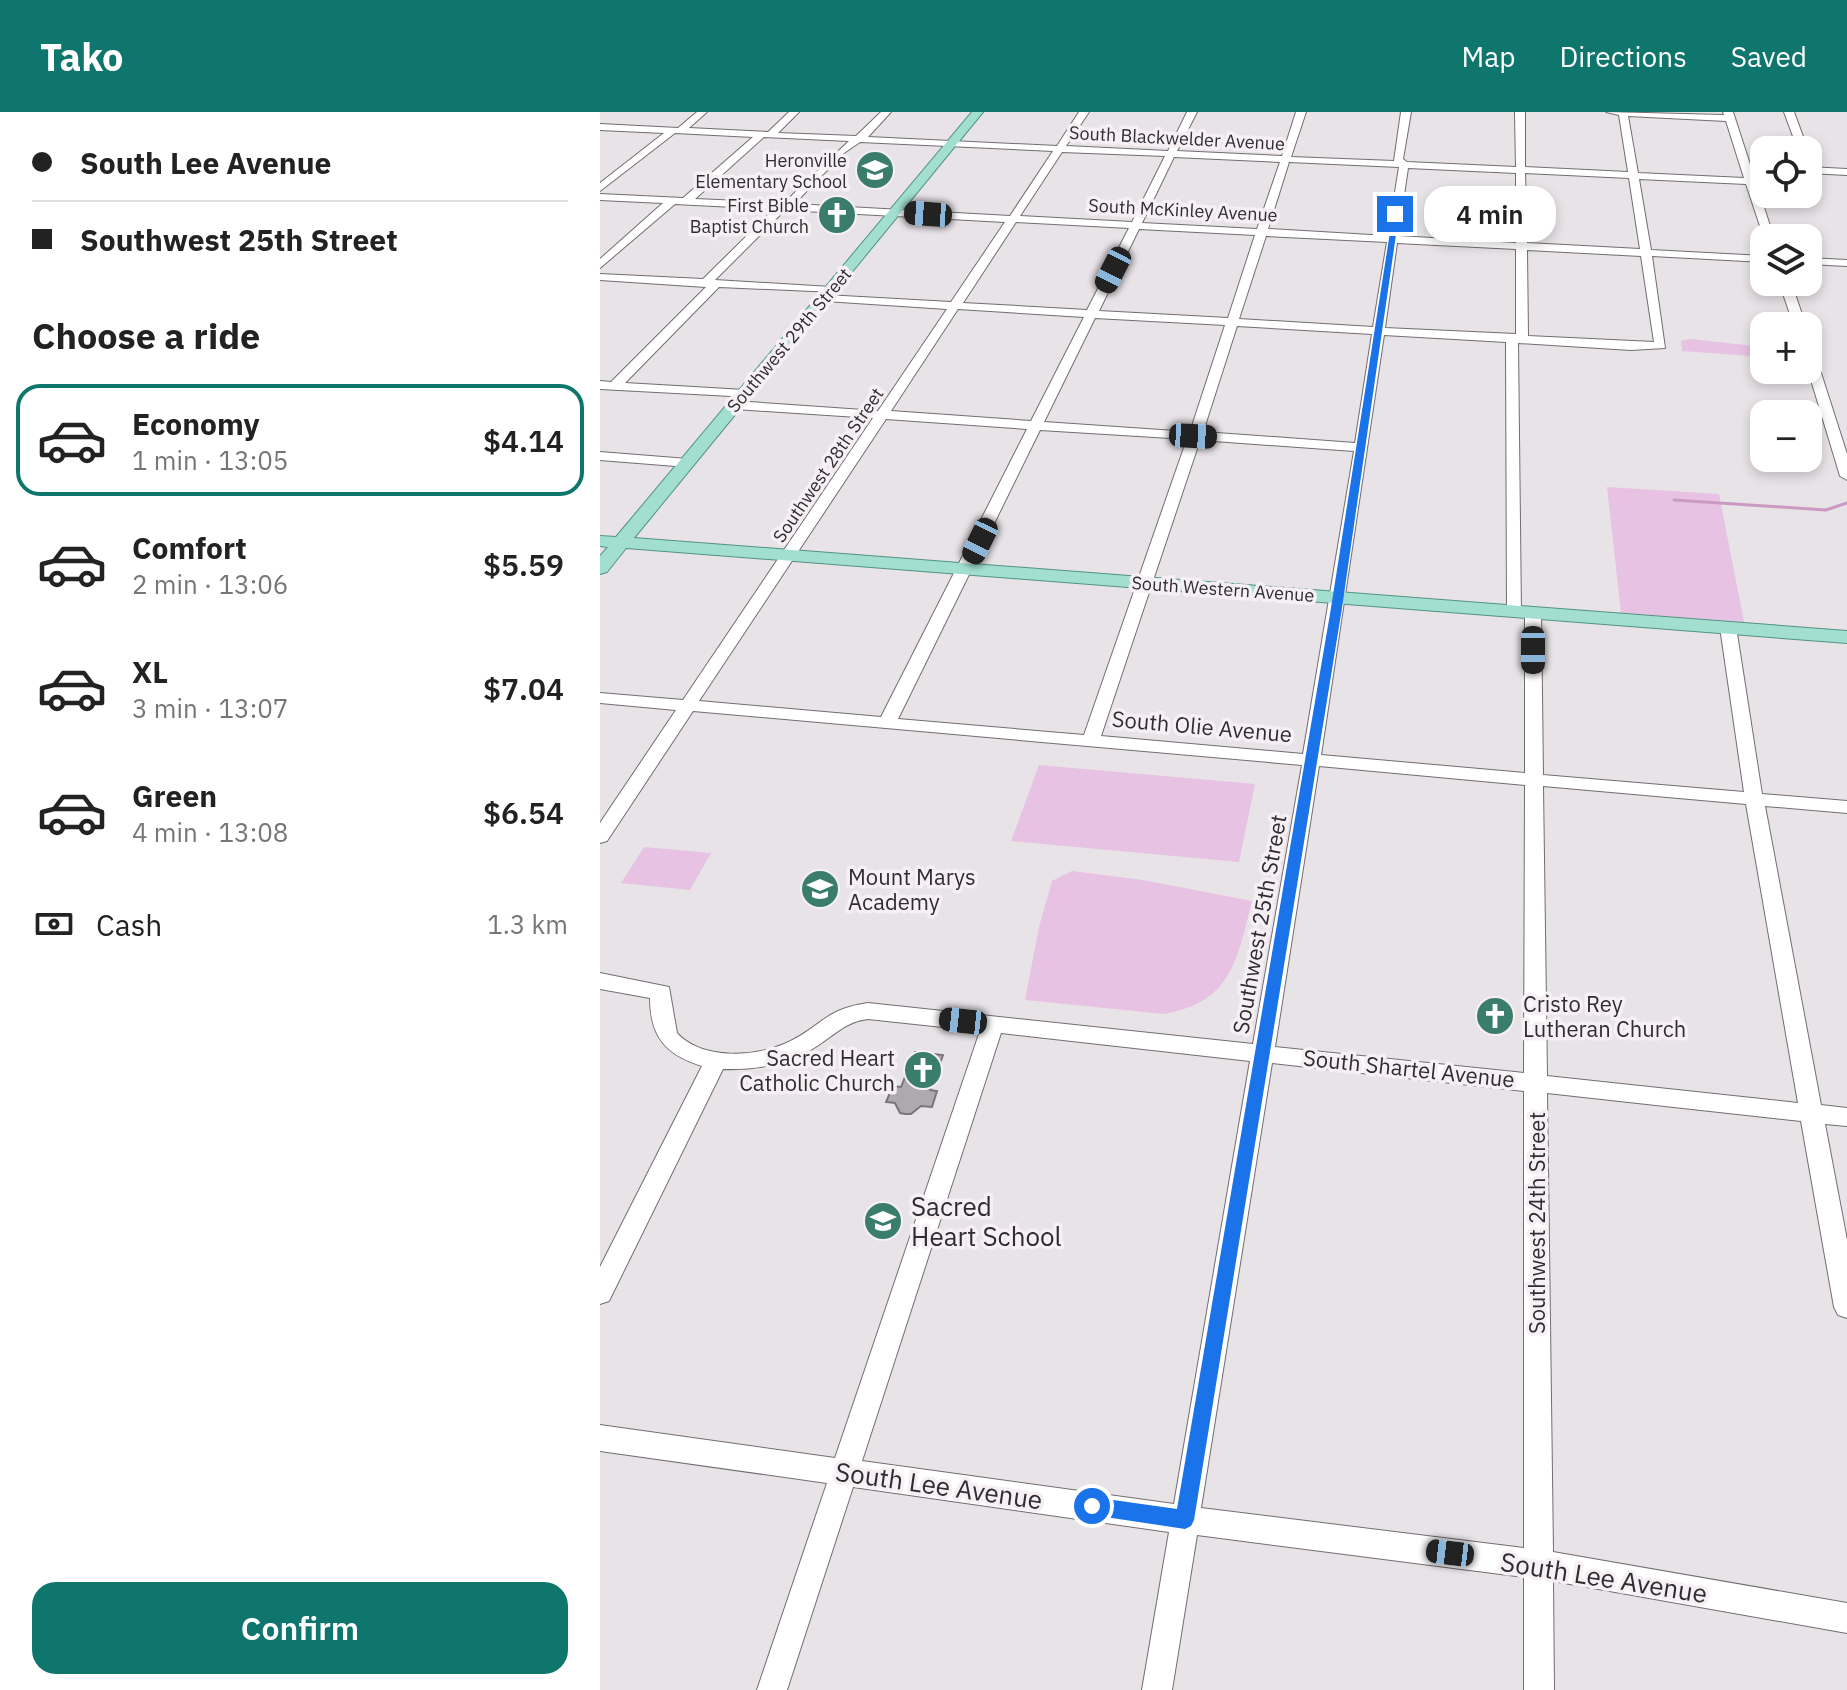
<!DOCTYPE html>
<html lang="en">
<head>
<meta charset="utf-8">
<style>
  :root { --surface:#fff; --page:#f6f6f6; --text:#222; --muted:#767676; --line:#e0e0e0; --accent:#0f766e }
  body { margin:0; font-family:"IBM Plex Sans",sans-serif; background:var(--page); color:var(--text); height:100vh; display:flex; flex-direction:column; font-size:30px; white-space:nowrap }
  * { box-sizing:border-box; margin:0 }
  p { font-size:26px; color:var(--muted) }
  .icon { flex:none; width:44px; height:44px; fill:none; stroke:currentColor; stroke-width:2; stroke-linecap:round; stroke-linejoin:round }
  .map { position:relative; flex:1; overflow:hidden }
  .drawer { display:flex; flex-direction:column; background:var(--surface); width:600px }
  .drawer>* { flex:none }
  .hud { display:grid; align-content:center; height:176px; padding:0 32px; background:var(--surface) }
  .buttons { position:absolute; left:1150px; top:24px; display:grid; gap:16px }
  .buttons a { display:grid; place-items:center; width:72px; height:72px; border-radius:16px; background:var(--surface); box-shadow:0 4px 12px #0003; font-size:40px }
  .end { position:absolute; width:36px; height:36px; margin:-18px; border:10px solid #1a73e8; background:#fff; box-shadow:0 0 0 4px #fff }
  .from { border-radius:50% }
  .bubble { position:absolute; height:56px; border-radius:24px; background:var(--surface); box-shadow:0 4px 12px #0003; font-size:26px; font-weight:600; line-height:56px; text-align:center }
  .car { position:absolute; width:24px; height:48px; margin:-24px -12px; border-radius:10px; box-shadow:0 0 6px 2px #0007; background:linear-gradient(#222 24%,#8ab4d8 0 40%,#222 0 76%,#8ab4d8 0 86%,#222 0) }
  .hud b { display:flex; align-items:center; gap:28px; height:76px; font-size:30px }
  .hud b+b { border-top:2px solid var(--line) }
  .hud i { width:20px; height:20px; background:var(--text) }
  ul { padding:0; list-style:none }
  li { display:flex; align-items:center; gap:24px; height:112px; margin:0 16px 12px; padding:0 16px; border:4px solid transparent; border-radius:24px }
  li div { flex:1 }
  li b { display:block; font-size:30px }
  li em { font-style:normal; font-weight:600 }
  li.on { border-color:var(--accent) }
  li>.icon { width:72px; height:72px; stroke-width:1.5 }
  h2 { padding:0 32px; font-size:36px; line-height:96px }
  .pay { display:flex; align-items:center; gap:20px; height:88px; padding:0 32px; font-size:30px }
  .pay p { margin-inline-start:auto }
  .action { display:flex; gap:16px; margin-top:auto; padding:16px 32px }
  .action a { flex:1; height:92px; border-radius:24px; background:var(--accent); color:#fff; font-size:32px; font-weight:600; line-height:92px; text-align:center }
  header { display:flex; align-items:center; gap:48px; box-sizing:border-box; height:112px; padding:0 40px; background:var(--accent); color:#fff }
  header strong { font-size:38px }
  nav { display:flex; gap:44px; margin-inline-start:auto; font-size:28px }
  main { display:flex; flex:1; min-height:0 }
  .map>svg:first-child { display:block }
  .green { fill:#e8c2e2 }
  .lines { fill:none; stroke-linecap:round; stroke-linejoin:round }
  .stream { stroke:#ca9ac3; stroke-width:3 }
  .building { fill:#aea9ad; stroke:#7a7579; stroke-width:2 }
  .minor-casing { stroke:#726d71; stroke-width:2 }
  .major-casing { stroke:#519284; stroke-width:2 }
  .minor { fill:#fff; fill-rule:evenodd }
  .major { fill:#a2dfd0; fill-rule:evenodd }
  .route { fill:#1a73e8 }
  .labels { text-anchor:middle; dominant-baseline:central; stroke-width:7; stroke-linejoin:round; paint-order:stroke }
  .far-street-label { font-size:18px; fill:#2f2d2f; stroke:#f6f0f5 }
  .far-poi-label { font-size:18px; fill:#2f2d2f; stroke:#f6f0f5; text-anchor:end }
  .street-label { font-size:22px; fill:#2f2d2f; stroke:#f6f0f5 }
  .poi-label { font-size:22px; fill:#2f2d2f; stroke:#f6f0f5; text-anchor:start }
  .near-poi-label { font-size:26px; fill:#2f2d2f; stroke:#f6f0f5; text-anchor:start }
  .near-street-label { font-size:26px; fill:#2f2d2f; stroke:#f6f0f5 }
</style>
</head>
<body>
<header>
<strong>Tako</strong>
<nav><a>Map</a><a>Directions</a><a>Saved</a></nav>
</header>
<main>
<section class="drawer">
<div class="hud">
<b><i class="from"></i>South Lee Avenue</b>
<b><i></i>Southwest 25th Street</b>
</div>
<h2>Choose a ride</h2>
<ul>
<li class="on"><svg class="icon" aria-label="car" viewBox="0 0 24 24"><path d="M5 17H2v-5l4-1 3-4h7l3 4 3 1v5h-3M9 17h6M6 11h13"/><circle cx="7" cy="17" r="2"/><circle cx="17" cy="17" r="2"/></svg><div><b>Economy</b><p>1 min · 13:05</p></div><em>$4.14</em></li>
<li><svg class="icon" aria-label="car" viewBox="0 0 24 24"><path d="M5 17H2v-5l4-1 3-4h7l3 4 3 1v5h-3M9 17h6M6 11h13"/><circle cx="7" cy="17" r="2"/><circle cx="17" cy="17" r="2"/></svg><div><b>Comfort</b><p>2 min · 13:06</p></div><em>$5.59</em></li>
<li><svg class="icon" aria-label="car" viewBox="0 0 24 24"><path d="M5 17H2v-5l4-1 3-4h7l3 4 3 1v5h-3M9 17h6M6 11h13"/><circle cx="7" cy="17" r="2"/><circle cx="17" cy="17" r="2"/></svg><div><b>XL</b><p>3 min · 13:07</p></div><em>$7.04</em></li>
<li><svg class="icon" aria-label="car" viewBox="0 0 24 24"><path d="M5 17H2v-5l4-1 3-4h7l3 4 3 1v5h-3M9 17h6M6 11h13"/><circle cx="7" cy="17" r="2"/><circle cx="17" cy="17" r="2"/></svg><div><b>Green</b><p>4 min · 13:08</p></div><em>$6.54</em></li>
</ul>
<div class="pay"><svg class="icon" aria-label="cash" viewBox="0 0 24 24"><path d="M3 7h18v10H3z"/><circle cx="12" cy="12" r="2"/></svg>Cash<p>1.3 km</p></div>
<div class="action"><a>Confirm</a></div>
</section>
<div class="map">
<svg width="1247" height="1578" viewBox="0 0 1247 1578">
  <rect width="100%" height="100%" fill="#e8e3e7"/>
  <path class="green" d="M1090,227L1164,235V245L1082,239L1081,229Z
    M1007,375L1119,382L1144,510L1021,501Z
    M439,653L655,672L639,750L411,729Z
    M44,735L111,741L90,778L21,771Z
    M472,759L543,768L652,789C637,847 633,890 564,902L425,888L439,815L452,769Z"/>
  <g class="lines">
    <path class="stream" d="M1074,388L1226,398L1247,391"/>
  </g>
  <path class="building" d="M315,940L343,943L330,978L337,979L332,995L321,994L311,1002H305L300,1001L295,991L286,990L293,974L301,975Z"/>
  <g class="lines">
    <g class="minor-casing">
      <path id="minor" d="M97,0H107L89,16L168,20L189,0H199L178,21L256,24L281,0H291L268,25L457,34L479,0H489L466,34L568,39L587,0H597L577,39L682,44L696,0H706L691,45L794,49L801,0H811L803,47L807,50L916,55L915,0H925V55L1028,60L1019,3L1006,0L1124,3L1123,0H1133L1174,126H1164L1146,72L1039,67L1051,138L1164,144V150L1052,144L1065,236L1031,238L918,231L921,502H909L907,499L906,230L784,223L721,643L925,661V501L933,496L941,501L943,663L1144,680L1120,515L1128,510L1136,515L1162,682L1247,689V701L1165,694L1221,993L1247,996V1014L1225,1012L1247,1128V1206L1238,1203L1234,1195L1201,1009L947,981L953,1440L1247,1491V1521L953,1469L954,1578H924V1465L597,1423L572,1578H542L569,1420L253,1375L187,1578H157L227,1371L0,1339V1313L235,1346L380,919L268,907C244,910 234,924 214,936C187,953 154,958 123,957L9,1189L0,1192V1155L102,954C66,943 50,925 50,886L0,877V861L69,875L77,921C102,948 153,945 184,932C220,917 223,897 268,891L653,932L702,653L93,599L7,729L0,731V711L76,598L0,591V581L83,588L273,306L135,297L128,293L135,289L278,299L347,197L225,189L219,186L225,183L351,190L405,110L185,98L115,168L231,175L237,178L235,180L119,175L25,271L145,278L151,282L150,285L0,277V269L11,270L106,175L0,168V162L103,167L174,97L75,92L0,156V147L63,91L0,88V82L83,86L153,25L75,21L0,79V71L64,21L0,18V12L78,16ZM1028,4L1126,9L1144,66L1038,61ZM164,25L249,29L184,91L95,87ZM260,30L453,39L410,104L194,92L244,41ZM462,40L565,44L532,110L420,104ZM574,45L680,50L657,117L542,111ZM689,50L799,55L788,124L668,117ZM808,56L916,61V131L798,124ZM925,61L1029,66L1040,137L927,131ZM416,110L529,116L487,198L363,191ZM539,117L655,123L628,206L499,199ZM666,124L787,130L773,215L639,207ZM797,131L916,137V222L785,216ZM927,138L1041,144L1054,230L928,224ZM358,197L484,205L431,309L291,299ZM495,206L625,213L590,320L444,310ZM637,214L772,222L755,331L603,320ZM286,307L427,317L281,605L99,589ZM440,318L587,327L484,623L298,607ZM600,328L754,339L703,642L501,624ZM719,654L925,673L924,961L675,935ZM943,674L1146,692L1198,991L947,964ZM401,921L650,949L574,1392L262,1349ZM672,951L924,979V1436L601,1396Z
        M1184,0H1194L1208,38H1198Z
        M1208,55L1247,57V63L1208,61Z
        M1208,146L1247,148V154L1208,152Z
        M1179,170H1191L1206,214H1194Z
        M1208,235L1214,239L1247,342V368L1240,364L1208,258Z
        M0,340L88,347L95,351L88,355L0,348Z"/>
    </g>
    <g class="major-casing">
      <path id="major" d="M372,0H383L34,426L1247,519V531L26,436L7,460L0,462V444L8,435L0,434V424L16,425Z"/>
    </g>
    <use href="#minor" class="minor"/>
    <use href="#major" class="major"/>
  </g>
  <path class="route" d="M793,101L799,102L742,496L594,1408L591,1414L585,1417L492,1403L486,1401L483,1394L486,1388L492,1385L577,1397L731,496Z"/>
  <defs>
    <g id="school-disc" transform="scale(2)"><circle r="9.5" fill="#3b7d6d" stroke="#f6f0f5"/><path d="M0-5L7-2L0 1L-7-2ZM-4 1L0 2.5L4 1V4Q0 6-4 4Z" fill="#fff"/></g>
    <g id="church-disc" transform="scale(2)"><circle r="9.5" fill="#3b7d6d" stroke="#f6f0f5"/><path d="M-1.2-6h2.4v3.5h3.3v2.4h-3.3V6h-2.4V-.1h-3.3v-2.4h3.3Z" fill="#fff"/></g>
  </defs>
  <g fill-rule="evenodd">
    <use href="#school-disc" x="275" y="58"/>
    <use href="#church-disc" x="237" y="103"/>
    <use href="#school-disc" x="220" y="777"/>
    <use href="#church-disc" x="895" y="904"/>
    <use href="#church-disc" x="323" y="958"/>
    <use href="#school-disc" x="283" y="1109"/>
  </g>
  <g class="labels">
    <g class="far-street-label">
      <text transform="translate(577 26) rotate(3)">South Blackwelder Avenue</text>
      <text transform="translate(583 98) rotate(3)">South McKinley Avenue</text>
      <text transform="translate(189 228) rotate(-50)">Southwest 29th Street</text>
      <text transform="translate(228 353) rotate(-56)">Southwest 28th Street</text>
      <text transform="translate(623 477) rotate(4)">South Western Avenue</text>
    </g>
    <g class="far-poi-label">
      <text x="247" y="48">Heronville<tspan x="247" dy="21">Elementary School</tspan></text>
      <text x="209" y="93">First Bible<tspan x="209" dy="21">Baptist Church</tspan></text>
    </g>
    <g class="street-label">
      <text transform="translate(602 614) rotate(5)">South Olie Avenue</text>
      <text transform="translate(659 812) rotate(-80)">Southwest 25th Street</text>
      <text transform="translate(809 956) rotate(6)">South Shartel Avenue</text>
      <text transform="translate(936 1111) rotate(-90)">Southwest 24th Street</text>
    </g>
    <g class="poi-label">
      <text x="248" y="764">Mount Marys<tspan x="248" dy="25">Academy</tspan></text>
      <text x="923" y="891">Cristo Rey<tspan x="923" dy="25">Lutheran Church</tspan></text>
      <text x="295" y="945" text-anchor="end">Sacred Heart<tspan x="295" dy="25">Catholic Church</tspan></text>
    </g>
    <g class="near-poi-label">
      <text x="311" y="1094">Sacred<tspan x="311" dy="30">Heart School</tspan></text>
    </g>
    <g class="near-street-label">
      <text transform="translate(339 1373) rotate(8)">South Lee Avenue</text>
      <text transform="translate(1004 1465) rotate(9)">South Lee Avenue</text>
    </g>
  </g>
</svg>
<div class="buttons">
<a><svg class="icon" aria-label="locate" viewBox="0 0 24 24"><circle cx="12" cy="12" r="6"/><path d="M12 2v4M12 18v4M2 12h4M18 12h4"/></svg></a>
<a><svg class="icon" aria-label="layers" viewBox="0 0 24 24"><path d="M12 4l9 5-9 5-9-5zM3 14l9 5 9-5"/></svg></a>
<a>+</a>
<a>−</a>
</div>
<i class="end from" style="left:492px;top:1394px"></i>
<i class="end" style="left:795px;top:102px"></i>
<div class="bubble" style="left:824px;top:74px;width:132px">4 min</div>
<i class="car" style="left:328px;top:102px;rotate:274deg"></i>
<i class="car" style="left:513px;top:158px;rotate:207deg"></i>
<i class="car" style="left:593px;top:324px;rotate:93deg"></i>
<i class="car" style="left:380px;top:429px;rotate:206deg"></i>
<i class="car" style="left:933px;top:538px;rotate:180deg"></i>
<i class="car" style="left:363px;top:909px;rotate:276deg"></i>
<i class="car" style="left:850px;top:1441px;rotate:277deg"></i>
</div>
</main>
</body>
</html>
